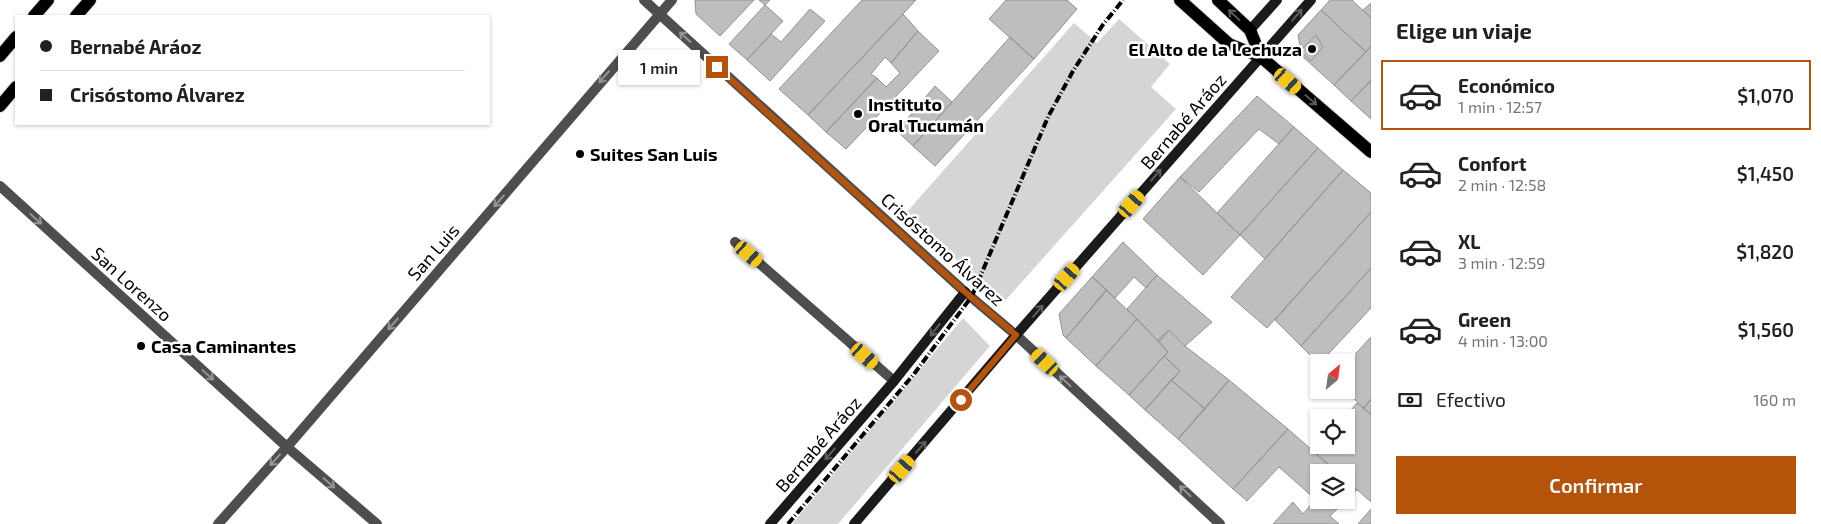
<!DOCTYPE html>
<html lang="es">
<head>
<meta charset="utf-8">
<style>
  :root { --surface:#fff; --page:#f2f2f2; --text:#202124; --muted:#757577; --line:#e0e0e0; --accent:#b45309 }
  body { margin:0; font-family:"Exo 2",sans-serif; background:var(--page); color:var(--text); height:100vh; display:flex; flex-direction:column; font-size:19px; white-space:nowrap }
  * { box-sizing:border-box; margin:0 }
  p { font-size:16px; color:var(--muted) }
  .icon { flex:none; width:28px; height:28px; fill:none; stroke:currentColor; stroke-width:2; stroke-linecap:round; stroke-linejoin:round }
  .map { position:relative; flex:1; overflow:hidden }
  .side { display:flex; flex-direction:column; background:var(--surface); width:450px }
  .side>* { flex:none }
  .banner { position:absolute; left:15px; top:15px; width:475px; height:110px; border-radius:0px; box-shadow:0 1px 4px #0004; display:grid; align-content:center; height:110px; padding:0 25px; background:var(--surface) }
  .needle { width:32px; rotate:29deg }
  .fabs { position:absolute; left:1310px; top:354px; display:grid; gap:10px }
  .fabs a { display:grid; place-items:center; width:45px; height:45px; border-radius:0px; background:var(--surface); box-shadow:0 1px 4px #0004; font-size:25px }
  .end { position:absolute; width:22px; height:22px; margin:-11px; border:6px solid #b45309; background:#fff; box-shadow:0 0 0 2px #fff }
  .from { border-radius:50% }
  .bubble { position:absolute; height:35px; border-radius:0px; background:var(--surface); box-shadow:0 1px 4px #0004; font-size:16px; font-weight:600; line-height:35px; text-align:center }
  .car { position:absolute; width:15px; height:30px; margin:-15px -8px; border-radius:6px; box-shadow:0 0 4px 1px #0007; background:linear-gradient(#f5c518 24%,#345 0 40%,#f5c518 0 76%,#345 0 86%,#f5c518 0) }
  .banner b { display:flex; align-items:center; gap:18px; height:48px; font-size:19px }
  .banner b+b { border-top:1px solid var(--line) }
  .banner i { width:12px; height:12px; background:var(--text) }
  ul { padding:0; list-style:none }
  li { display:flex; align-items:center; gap:15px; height:70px; margin:0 10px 8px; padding:0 15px; border:2px solid transparent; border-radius:0px }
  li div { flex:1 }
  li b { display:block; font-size:19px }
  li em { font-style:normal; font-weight:600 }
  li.on { border-color:var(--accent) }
  li>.icon { width:45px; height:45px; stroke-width:1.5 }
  h2 { padding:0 25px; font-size:22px; line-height:60px }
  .pay { display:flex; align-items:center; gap:12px; height:55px; padding:0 25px; font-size:19px }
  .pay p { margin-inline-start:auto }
  .primary-button { display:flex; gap:10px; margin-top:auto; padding:10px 25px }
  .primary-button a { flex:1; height:58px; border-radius:0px; background:var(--accent); color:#fff; font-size:20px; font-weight:600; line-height:58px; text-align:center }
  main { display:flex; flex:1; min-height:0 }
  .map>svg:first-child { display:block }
  .green { fill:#d5d5d5 }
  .building { fill:#bebebe; stroke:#929292 }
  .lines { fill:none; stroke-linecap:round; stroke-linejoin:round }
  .primary-casing { stroke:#dbdbdb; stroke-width:14 }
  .street { stroke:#4e4e4e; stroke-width:10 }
  .secondary { stroke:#1b1b1b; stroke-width:10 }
  .primary { stroke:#000; stroke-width:12 }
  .rail { stroke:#000; stroke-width:4; stroke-dasharray:8 2.5 1 2.5; stroke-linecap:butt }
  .oneway { stroke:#595959 }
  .oneway2 { stroke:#5f5f5f }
  .oneway3 { stroke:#959595 }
  .route { stroke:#b45309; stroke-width:6 }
  .poi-dot { fill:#000; stroke:#fff; stroke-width:2 }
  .labels { text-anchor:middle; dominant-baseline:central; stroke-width:5; stroke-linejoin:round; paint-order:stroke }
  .poi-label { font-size:18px; font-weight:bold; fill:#000; stroke:#fff; text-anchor:start }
  .street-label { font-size:18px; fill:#000; stroke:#fff }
</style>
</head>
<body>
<main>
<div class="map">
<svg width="1371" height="524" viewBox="0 0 1371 524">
  <rect width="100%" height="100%" fill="#fff"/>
  <path class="green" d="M1119,19L1170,64L1151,87L1176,109L1004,302L905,214L1074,23L1097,43Z
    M963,318L990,346L838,524H792Z"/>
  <path class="building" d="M695,0H754L720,36L696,14Z
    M759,0H770L765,5Z
    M862,0H916L808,115L779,89Z
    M1006,0H1067L1077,9L1034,59L989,19Z
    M1330,0H1352L1371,18V46L1366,52L1321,10Z
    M1371,3V18L1363,10Z
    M765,5L783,21L747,60L729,44Z
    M810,9L825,21L770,81L747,60L771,34L781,42Z
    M1321,10L1366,52L1334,85L1302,56L1298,35Z
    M903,14L918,31L891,63L885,57L871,74L877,78L826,132L808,115Z
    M918,31L939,51L846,149L826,132L877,78L886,87L900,73L891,63Z
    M1316,35L1323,47L1311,61L1300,51Z
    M1010,37L1034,59L935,166L913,146Z
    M1371,46V80L1351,101L1334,85Z
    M1371,81V119L1351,101Z
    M935,86L952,102L913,146L897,131Z
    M1257,96L1294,127L1279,144L1259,129L1199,192L1180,177Z
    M1294,127L1318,148L1240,235L1217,213Z
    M1318,148L1343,170L1265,259L1240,235Z
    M1343,170L1371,193V212L1267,328L1231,297Z
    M1180,177L1240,235L1203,275L1143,219Z
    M1371,212V268L1301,346L1275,320Z
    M1123,242L1157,275L1146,288L1134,277L1115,298L1092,277Z
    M1371,268V308L1319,364L1301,346Z
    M1157,275L1212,322L1185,346L1169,330L1159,342L1127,309Z
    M1092,277L1107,290L1066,338L1063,335L1059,314Z
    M1106,290L1137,319L1096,366L1066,338Z
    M1137,319L1168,352L1129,395L1096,366Z
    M1169,330L1185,346L1229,380L1205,409L1171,380L1180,371L1164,356L1168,352L1158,340Z
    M1371,337V399L1364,408L1344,390H1346V364Z
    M1164,356L1180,371L1145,410L1129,395Z
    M1171,380L1205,409L1178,439L1145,410Z
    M1229,380L1288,429L1233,489L1178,439Z
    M1371,399V414L1364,408Z
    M1357,403L1371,415V502L1346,480V472H1337L1313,451L1319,445H1346V418H1344Z
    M1288,429L1337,472H1319V495L1315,499L1279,467L1247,501L1233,489Z
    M1346,480L1357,490L1330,516L1339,524H1273L1293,502L1303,514L1319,495V500H1346Z
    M1371,509V524H1358Z"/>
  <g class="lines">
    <g class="primary-casing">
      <path id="primary" d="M1180,0L1229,44L1261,57L1371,152
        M1218,0L1250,30L1261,57
        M34,16L48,0
        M76,16L90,0
        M0,56L16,37
        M0,106L16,87"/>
    </g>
    <path class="street" d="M644,0L965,292L1016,335L1220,524
      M0,186L287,447L377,524
      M735,242L894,381
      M218,524L287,447L672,0"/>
    <path class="secondary" d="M1250,30L1277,0
      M770,524L894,381L965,292
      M854,524L1016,335L1311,0"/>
    <use href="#primary" class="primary"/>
    <path class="rail" d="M788,524L914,374L972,296L1048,117L1073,71L1102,26L1123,0"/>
  </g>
  <defs><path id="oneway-shaft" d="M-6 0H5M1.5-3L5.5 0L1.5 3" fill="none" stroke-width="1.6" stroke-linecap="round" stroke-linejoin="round" transform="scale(1.25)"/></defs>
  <g class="oneway">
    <use href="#oneway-shaft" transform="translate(1234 15) rotate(-137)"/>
    <use href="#oneway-shaft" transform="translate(1311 100) rotate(41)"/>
  </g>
  <g class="oneway2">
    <use href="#oneway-shaft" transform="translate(1297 15) rotate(-49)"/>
    <use href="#oneway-shaft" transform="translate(1156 175) rotate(-49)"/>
    <use href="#oneway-shaft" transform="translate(1038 311) rotate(-49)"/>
    <use href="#oneway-shaft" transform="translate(935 330) rotate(128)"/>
    <use href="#oneway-shaft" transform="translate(921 447) rotate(-49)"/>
    <use href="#oneway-shaft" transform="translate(830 454) rotate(131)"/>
  </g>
  <g class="oneway3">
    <use href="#oneway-shaft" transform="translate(685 37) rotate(-138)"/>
    <use href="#oneway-shaft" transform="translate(604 77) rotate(131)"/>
    <use href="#oneway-shaft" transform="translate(499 201) rotate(131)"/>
    <use href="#oneway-shaft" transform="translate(36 219) rotate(42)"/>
    <use href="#oneway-shaft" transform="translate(393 324) rotate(131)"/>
    <use href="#oneway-shaft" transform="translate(208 375) rotate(42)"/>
    <use href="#oneway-shaft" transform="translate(1065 381) rotate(-137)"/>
    <use href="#oneway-shaft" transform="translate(275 460) rotate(132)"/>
    <use href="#oneway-shaft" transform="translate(329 483) rotate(41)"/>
    <use href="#oneway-shaft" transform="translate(1185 491) rotate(-137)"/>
  </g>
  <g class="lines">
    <path class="route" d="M717,67L965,292L1016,335L961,400"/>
  </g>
  <g class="poi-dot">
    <circle cx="1312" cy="49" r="5"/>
    <circle cx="858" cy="114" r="5"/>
    <circle cx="580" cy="154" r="5"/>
    <circle cx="141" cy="346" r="5"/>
  </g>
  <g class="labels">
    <g class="poi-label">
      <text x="1302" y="49" text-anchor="end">El Alto de la Lechuza</text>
      <text x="868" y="104">Instituto<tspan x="868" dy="21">Oral Tucumán</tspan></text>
      <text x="590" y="154">Suites San Luis</text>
      <text x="151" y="346">Casa Caminantes</text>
    </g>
    <g class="street-label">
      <text transform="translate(1183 121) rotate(-49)">Bernabé Aráoz</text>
      <text transform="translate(943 249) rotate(42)">Crisóstomo Álvarez</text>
      <text transform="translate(433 252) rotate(-49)">San Luis</text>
      <text transform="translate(132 284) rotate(42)">San Lorenzo</text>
      <text transform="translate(818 444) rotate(-49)">Bernabé Aráoz</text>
    </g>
  </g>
</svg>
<div class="fabs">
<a><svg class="needle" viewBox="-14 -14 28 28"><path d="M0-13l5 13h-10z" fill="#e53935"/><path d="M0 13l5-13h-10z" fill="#757577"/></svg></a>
<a><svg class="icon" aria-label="locate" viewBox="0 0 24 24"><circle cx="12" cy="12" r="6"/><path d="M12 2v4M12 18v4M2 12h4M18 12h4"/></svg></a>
<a><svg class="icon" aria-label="layers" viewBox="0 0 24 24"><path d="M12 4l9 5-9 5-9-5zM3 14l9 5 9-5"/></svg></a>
</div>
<i class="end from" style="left:961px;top:400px"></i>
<i class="end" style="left:717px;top:67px"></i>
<div class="bubble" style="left:618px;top:50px;width:82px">1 min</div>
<i class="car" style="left:1288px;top:81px;rotate:131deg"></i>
<i class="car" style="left:1132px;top:204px;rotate:41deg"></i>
<i class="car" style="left:749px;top:254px;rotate:131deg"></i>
<i class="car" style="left:1067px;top:277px;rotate:41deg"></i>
<i class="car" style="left:865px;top:356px;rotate:131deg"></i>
<i class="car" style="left:1045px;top:362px;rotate:313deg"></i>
<i class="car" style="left:902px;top:469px;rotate:41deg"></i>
<div class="banner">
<b><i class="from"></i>Bernabé Aráoz</b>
<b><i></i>Crisóstomo Álvarez</b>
</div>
</div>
<section class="side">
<h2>Elige un viaje</h2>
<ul>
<li class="on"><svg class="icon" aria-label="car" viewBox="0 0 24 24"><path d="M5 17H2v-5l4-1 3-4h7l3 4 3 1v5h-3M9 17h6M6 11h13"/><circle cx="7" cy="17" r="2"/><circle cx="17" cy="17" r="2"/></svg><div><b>Económico</b><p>1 min · 12:57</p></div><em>$1,070</em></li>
<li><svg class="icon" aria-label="car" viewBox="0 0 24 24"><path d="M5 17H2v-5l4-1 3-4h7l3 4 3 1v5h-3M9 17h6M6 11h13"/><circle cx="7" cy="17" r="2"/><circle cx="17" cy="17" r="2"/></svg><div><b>Confort</b><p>2 min · 12:58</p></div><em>$1,450</em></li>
<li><svg class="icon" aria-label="car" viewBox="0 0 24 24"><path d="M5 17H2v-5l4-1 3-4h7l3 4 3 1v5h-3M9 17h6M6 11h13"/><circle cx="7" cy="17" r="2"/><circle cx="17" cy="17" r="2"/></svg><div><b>XL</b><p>3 min · 12:59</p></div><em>$1,820</em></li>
<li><svg class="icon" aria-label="car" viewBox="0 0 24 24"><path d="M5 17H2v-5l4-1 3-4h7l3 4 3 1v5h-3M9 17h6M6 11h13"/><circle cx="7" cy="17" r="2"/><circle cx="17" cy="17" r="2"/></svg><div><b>Green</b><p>4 min · 13:00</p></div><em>$1,560</em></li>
</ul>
<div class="pay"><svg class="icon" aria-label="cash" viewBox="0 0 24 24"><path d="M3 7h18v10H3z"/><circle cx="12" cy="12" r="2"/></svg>Efectivo<p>160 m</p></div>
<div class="primary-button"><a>Confirmar</a></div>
</section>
</main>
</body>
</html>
